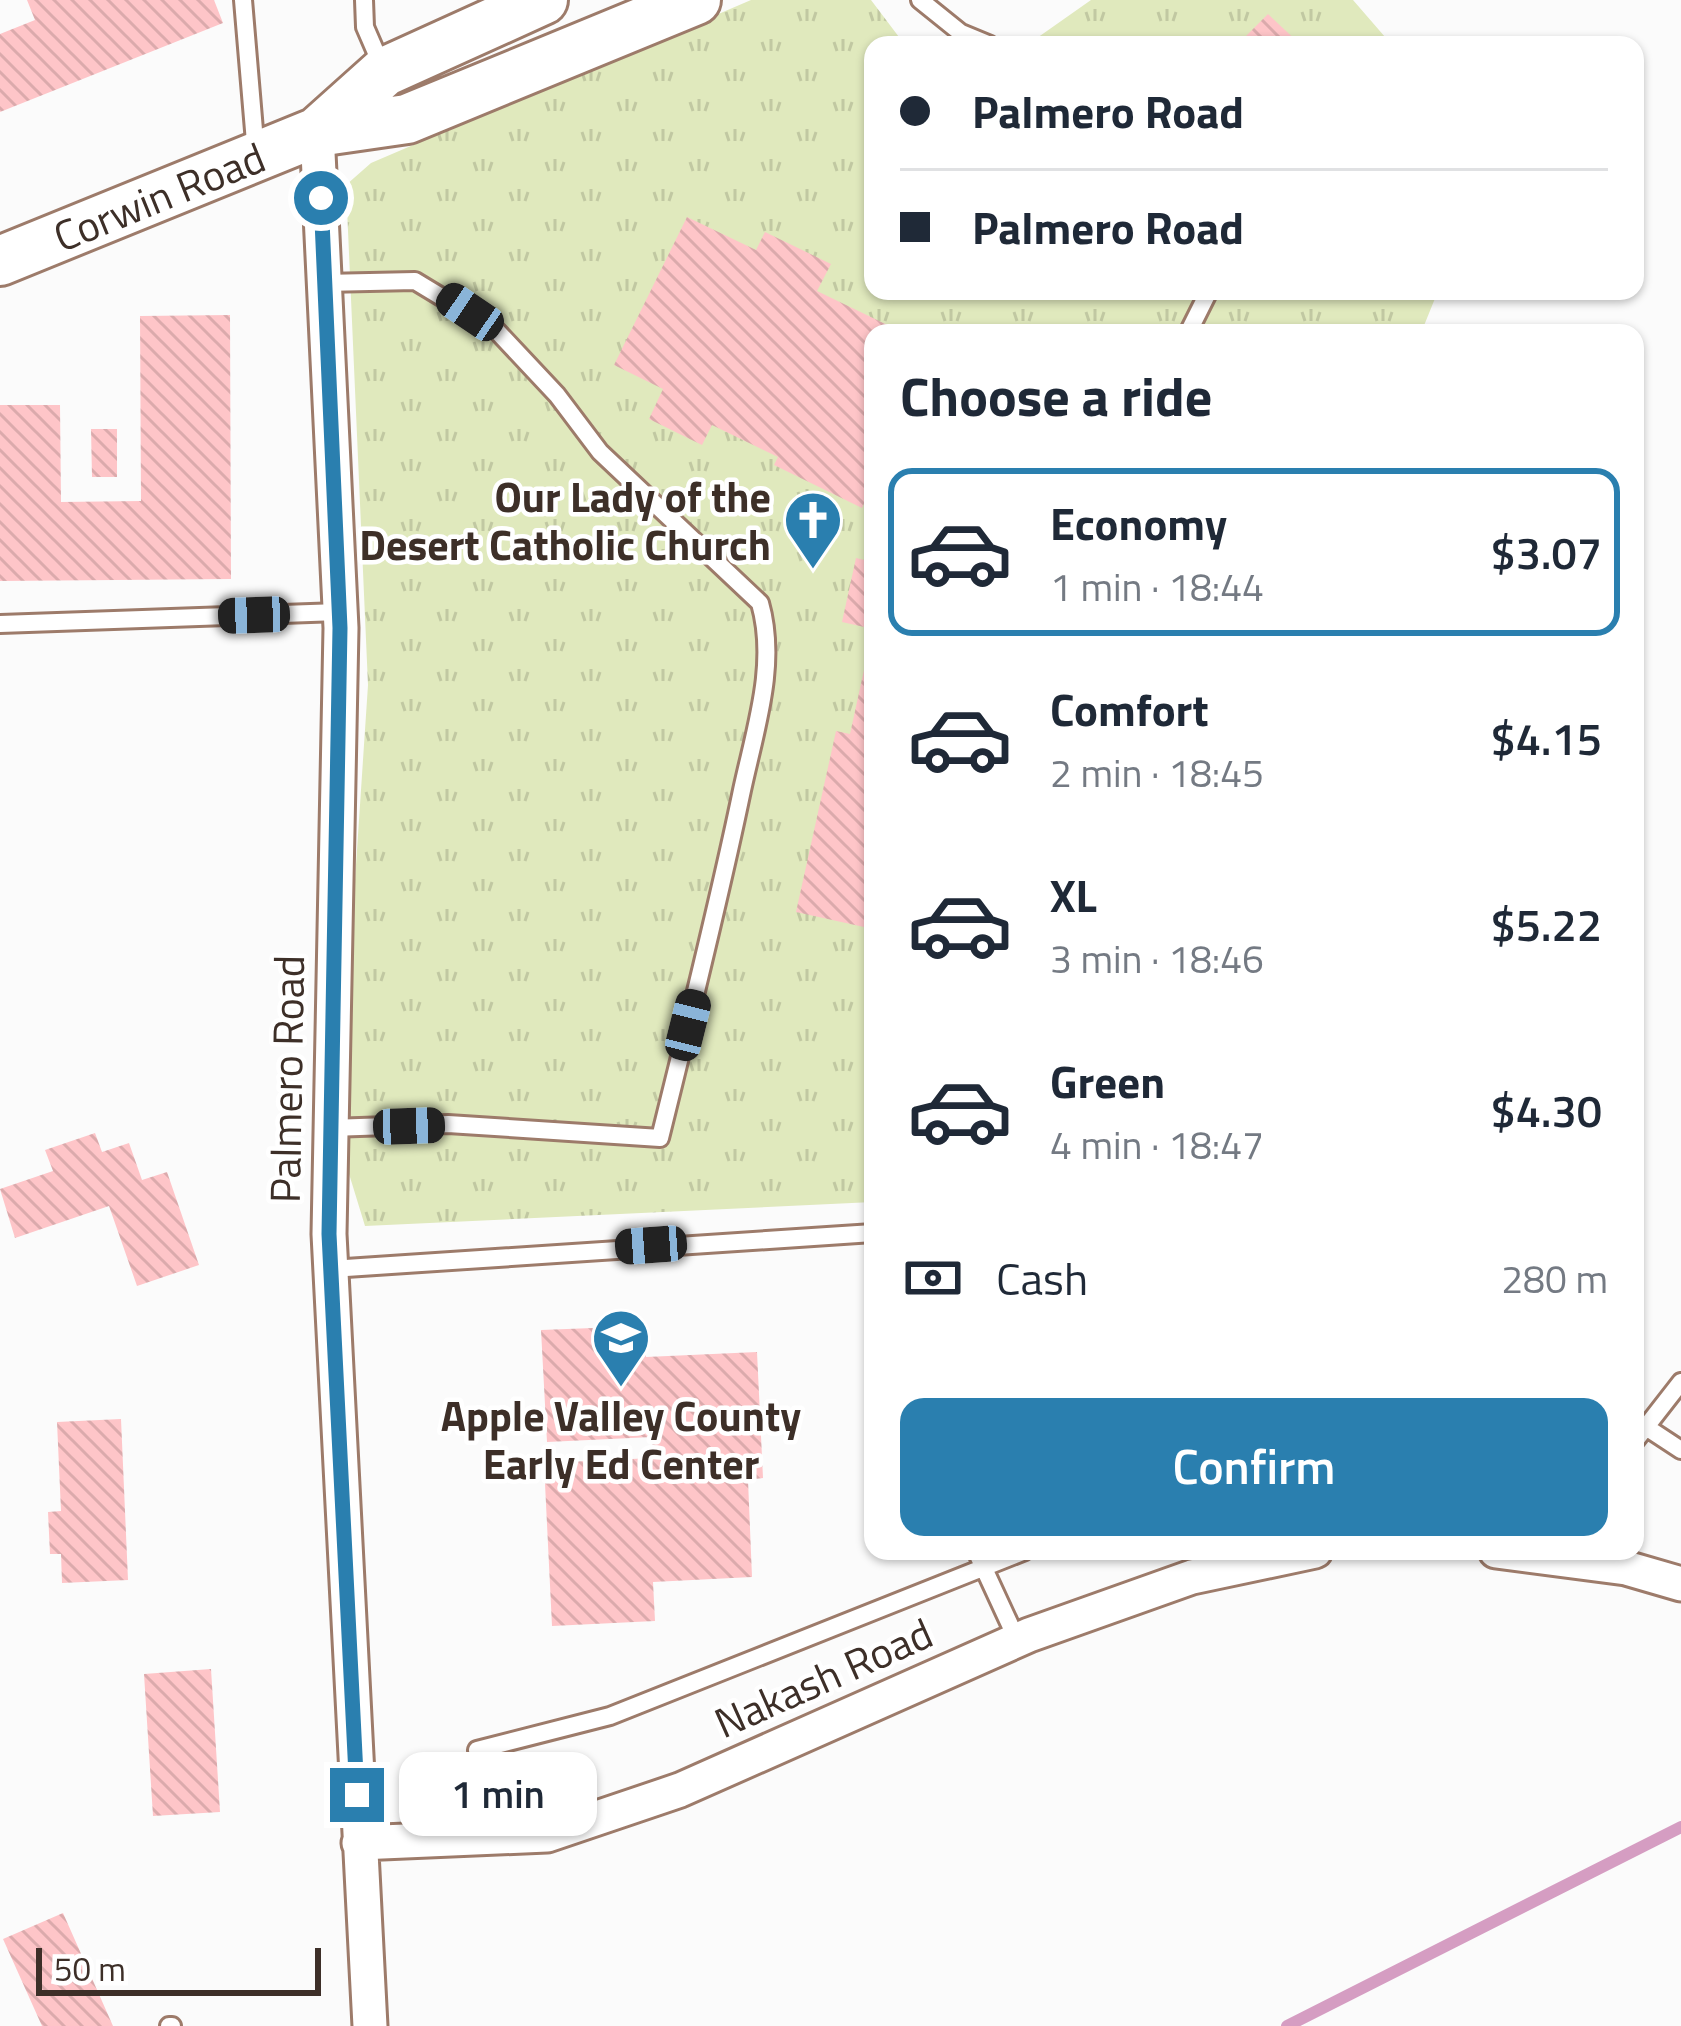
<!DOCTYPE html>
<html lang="en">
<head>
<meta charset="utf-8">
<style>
  :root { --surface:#fff; --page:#f6f6f7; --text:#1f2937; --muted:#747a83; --line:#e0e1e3; --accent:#2a7faf }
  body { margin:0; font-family:"Titillium Web",sans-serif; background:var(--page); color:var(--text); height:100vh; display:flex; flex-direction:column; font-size:45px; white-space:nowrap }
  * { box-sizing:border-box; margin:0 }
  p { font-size:39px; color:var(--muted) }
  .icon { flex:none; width:66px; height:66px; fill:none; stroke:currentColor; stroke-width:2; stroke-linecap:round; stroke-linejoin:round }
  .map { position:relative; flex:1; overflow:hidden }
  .sheet { position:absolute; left:864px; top:324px; width:780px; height:1236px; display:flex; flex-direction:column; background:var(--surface); border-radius:24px; box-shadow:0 3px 9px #0004 }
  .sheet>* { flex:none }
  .hud { position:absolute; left:864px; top:36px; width:780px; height:264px; border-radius:24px; box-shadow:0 3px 9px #0004; display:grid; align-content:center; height:264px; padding:0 36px; background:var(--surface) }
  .scale { position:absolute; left:36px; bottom:30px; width:285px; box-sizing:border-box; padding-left:12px; border:6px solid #3d2f28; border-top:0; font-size:33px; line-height:42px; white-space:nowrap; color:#3d2f28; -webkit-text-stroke:9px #fff; paint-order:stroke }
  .end { position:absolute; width:54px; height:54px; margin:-27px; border:15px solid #2a7faf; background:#fff; box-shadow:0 0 0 6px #fff }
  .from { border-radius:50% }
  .bubble { position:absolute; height:84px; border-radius:24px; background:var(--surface); box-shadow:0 3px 9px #0004; font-size:39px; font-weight:600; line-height:84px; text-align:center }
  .car { position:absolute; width:36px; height:72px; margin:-36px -18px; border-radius:15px; box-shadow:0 0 9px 3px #0007; background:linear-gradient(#222 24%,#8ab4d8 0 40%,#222 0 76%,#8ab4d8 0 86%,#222 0) }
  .hud b { display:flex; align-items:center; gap:42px; height:114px; font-size:45px }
  .hud b+b { border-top:3px solid var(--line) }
  .hud i { width:30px; height:30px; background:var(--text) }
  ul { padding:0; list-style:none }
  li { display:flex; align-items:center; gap:36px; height:168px; margin:0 24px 18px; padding:0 12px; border:6px solid transparent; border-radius:24px }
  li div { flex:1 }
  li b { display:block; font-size:45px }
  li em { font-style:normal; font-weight:600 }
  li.selected { border-color:var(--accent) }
  li>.icon { width:108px; height:108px; stroke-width:1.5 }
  h2 { padding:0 36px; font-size:54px; line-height:144px }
  .pay { display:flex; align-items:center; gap:30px; height:132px; padding:0 36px; font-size:45px }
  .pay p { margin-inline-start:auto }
  .button { display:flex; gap:24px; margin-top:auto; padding:24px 36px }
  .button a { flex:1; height:138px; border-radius:24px; background:var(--accent); color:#fff; font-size:48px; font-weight:600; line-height:138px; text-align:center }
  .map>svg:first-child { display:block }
  .grass { fill:url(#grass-tufts) }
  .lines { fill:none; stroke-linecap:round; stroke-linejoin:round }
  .stream { stroke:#d59dc2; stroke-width:12 }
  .building { fill:url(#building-back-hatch) }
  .lane-casing { stroke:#9d7b6a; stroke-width:22 }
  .street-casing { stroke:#9d7b6a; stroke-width:39 }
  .secondary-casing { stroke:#9d7b6a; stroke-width:54 }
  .lane { stroke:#fff; stroke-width:16 }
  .street { stroke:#fff; stroke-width:33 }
  .secondary { stroke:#fff; stroke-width:48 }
  .route { stroke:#2a7faf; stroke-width:15 }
  .labels { text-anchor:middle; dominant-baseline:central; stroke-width:9; stroke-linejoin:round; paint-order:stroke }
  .street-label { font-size:42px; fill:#3d2f28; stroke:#fff }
  .poi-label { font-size:42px; font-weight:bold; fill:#3d2f28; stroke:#fff; text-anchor:end }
</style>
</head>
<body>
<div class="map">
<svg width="1681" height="2026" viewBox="0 0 1681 2026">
  <defs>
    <pattern id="grass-tufts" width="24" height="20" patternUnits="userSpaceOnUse" patternTransform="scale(3)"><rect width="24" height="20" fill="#e0e9bd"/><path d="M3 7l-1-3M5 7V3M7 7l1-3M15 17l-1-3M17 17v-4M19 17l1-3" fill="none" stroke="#c1c8a2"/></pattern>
    <pattern id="building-back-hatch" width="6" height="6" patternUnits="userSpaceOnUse" patternTransform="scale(3)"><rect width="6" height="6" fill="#fec5c8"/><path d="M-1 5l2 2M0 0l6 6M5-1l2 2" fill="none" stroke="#dbaaac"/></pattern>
  </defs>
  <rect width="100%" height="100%" fill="#fbfbfb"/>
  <path class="grass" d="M751,0H871L905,45H873V291H1438L1421,333H873V1202L365,1226L346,1164L355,880L368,685L346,185L371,163Z
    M1091,0H1353L1392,45H1027Z"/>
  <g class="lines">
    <path class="stream" d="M1287,2026L1681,1827"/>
  </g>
  <path class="building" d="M27,0H214L223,23L0,112V34L35,20Z
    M1268,14L1301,45H1237Z
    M687,217L756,250L765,232L831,264L817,291L904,333H873V484L862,508L774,465L778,457L712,425L702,445L649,419L663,389L614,365Z
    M230,315L231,579L0,581V405H60L61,502L141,501L140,316Z
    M91,429H117V477H92Z
    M856,558L873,562V629L842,622Z
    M871,638H873V929L796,912L836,731L850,734Z
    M95,1133L102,1152L129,1143L142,1180L167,1172L199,1265L137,1286L109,1206L15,1238L0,1189L53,1171L45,1150Z
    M645,1326L646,1357L757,1352L763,1478L748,1480L752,1577L653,1582L655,1621L552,1626L544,1463L653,1458L652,1437L547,1442L541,1330Z
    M121,1419L128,1580L62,1583L61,1554H50L48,1512L61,1511L57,1422Z
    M211,1669L220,1812L153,1816L144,1674Z
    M63,1913L113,2026H42L3,1939Z"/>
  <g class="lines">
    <g class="lane-casing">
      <path id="lane" d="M243,0L256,154
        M364,0L365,27L384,71
        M920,0L961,33L990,45
        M324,283L415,281L496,330L557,395L600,452L760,603C778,666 754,732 741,795C717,910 688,1024 660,1138L448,1124L330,1128
        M1188,333L1209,291
        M0,624L339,612
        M331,1269L873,1233
        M1649,1429L1681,1450
        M1635,1441L1681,1382
        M976,1551L1017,1640
        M477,1750L610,1716L1025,1551
        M169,2026H172"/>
    </g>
    <g class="street-casing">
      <path id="street" d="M317,132L341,628L329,1234L370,2026
        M1496,1551L1626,1568L1681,1584
        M359,1843L547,1835L680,1790L1029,1635L1192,1577L1315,1551"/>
    </g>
    <g class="secondary-casing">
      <path id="secondary" d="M317,132L384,72L543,0
        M0,261L317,132L407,119L696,0"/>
    </g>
    <use href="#lane" class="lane"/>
    <use href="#street" class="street"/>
    <use href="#secondary" class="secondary"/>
  </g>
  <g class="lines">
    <path class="route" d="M321,198L340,628L329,1234L357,1795"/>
  </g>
  <defs>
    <g id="church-pin" transform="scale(3)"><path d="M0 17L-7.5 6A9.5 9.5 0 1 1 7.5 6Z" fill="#2a7faf" stroke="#fff"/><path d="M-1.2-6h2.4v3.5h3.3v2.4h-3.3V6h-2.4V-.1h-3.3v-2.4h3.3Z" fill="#fff"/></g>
    <g id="school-pin" transform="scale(3)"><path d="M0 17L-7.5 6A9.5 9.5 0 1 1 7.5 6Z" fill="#2a7faf" stroke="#fff"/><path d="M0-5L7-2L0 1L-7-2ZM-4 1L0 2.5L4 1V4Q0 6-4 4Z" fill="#fff"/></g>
  </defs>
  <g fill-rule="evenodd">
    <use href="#church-pin" x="813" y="520"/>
    <use href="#school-pin" x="621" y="1338"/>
  </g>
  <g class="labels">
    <g class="street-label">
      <text transform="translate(159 196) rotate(-22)">Corwin Road</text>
      <text transform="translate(286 1079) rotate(-89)">Palmero Road</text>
      <text transform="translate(823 1677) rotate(-24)">Nakash Road</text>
    </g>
    <g class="poi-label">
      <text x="771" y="496">Our Lady of the<tspan x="771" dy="48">Desert Catholic Church</tspan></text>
      <text x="621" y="1415" text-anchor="middle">Apple Valley County<tspan x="621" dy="48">Early Ed Center</tspan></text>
    </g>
  </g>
</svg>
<div class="scale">50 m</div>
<i class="end from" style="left:321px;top:198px"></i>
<i class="end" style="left:357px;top:1795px"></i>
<div class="bubble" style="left:399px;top:1752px;width:198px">1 min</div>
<i class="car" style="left:470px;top:312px;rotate:304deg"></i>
<i class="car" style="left:254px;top:615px;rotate:268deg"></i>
<i class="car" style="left:688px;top:1025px;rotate:14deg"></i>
<i class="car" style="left:409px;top:1126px;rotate:88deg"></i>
<i class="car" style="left:651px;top:1245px;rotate:266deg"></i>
<div class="hud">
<b><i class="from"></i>Palmero Road</b>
<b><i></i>Palmero Road</b>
</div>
<section class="sheet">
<h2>Choose a ride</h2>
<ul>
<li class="selected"><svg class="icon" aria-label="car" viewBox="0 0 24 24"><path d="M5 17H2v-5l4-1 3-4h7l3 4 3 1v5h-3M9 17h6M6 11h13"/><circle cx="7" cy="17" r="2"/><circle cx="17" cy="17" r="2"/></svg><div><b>Economy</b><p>1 min · 18:44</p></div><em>$3.07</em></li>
<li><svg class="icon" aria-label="car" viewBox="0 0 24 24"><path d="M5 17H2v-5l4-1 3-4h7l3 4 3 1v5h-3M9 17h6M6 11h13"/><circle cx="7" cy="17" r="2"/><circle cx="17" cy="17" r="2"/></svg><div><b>Comfort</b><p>2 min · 18:45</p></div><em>$4.15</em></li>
<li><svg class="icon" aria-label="car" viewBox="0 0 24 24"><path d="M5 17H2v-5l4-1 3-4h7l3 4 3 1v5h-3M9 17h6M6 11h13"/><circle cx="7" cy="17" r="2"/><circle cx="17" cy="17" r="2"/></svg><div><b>XL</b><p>3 min · 18:46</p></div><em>$5.22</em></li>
<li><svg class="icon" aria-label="car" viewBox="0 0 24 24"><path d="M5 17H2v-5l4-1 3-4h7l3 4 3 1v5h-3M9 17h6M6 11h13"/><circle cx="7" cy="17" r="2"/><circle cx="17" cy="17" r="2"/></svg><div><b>Green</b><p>4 min · 18:47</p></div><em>$4.30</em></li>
</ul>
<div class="pay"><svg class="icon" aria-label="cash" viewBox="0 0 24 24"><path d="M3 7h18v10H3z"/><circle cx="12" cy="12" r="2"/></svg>Cash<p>280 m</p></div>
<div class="button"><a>Confirm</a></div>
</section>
</div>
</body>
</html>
